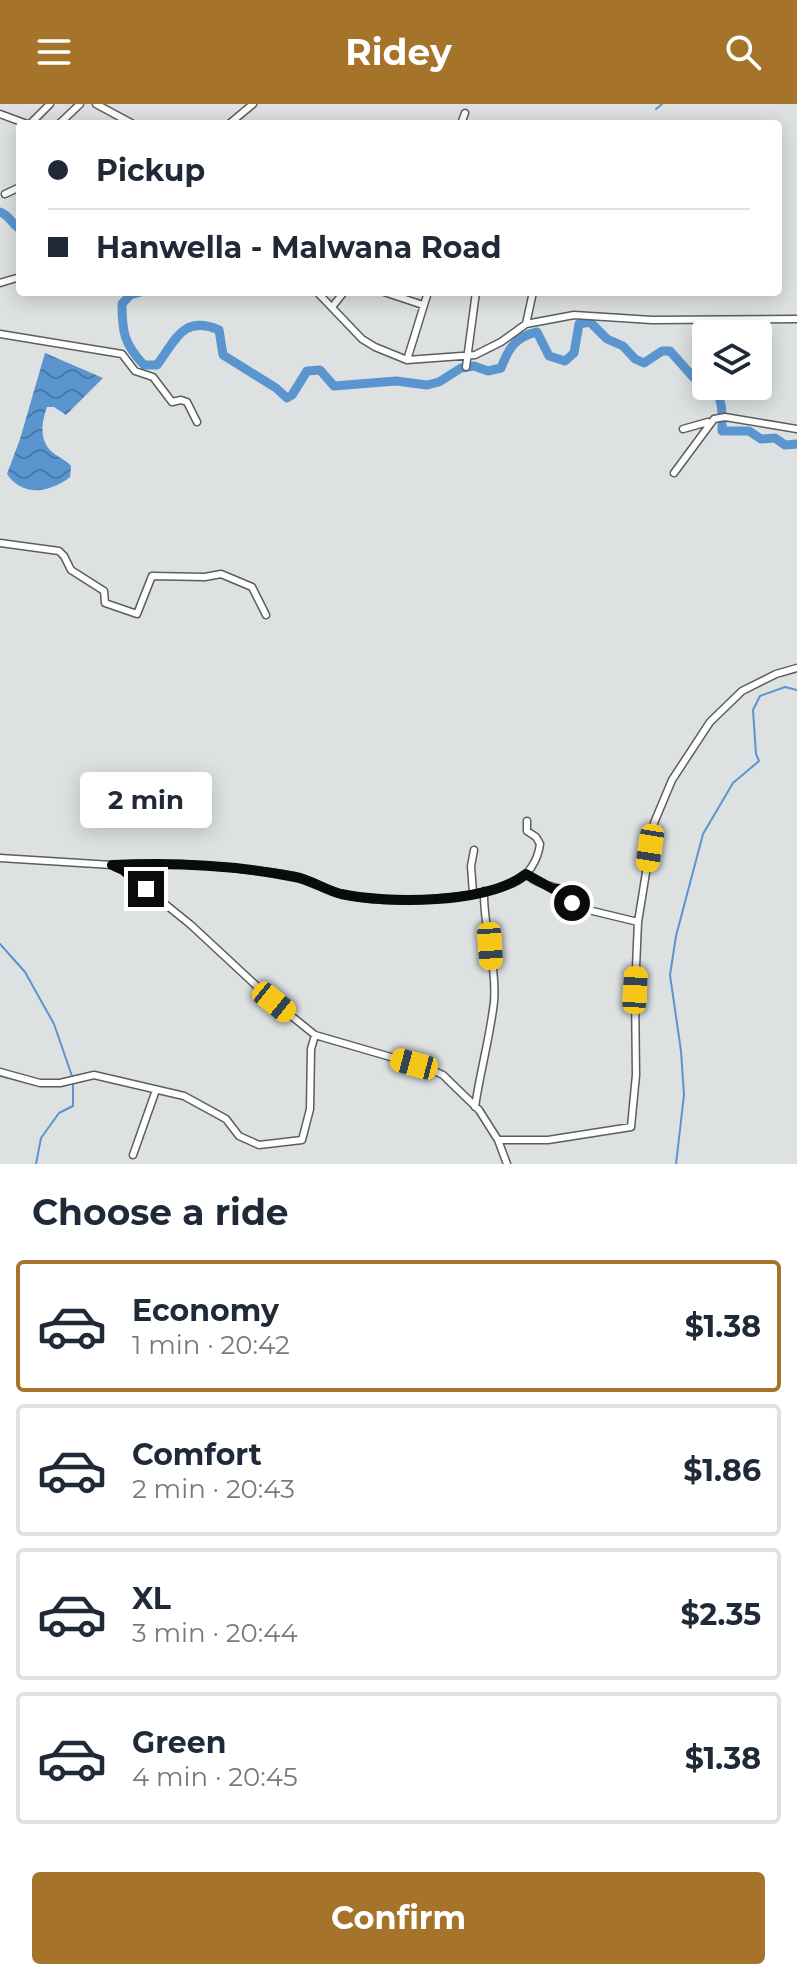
<!DOCTYPE html>
<html lang="en">
<head>
<meta charset="utf-8">
<style>
  :root { --surface:#fff; --page:#f2f2f3; --text:#1f2937; --muted:#747a83; --line:#e0e1e3; --accent:#a5742a }
  body { margin:0; font-family:Montserrat,sans-serif; background:var(--page); color:var(--text); height:100vh; display:flex; flex-direction:column; font-size:30px; white-space:nowrap }
  * { box-sizing:border-box; margin:0 }
  p { font-size:26px; color:var(--muted) }
  .icon { flex:none; width:44px; height:44px; fill:none; stroke:currentColor; stroke-width:2; stroke-linecap:round; stroke-linejoin:round }
  .map { position:relative; height:1060px; overflow:hidden }
  .side { display:flex; flex-direction:column; background:var(--surface); flex:1 }
  .side>* { flex:none }
  .banner { position:absolute; left:16px; top:16px; width:766px; height:176px; border-radius:8px; box-shadow:0 4px 20px #0003; display:grid; align-content:center; height:176px; padding:0 32px; background:var(--surface) }
  .fabs { position:absolute; left:692px; top:216px; display:grid; gap:16px }
  .fabs a { display:grid; place-items:center; width:80px; height:80px; border-radius:8px; background:var(--surface); box-shadow:0 4px 20px #0003; font-size:40px }
  .end { position:absolute; width:36px; height:36px; margin:-18px; border:10px solid #0a0c0c; background:#fff; box-shadow:0 0 0 4px #fff }
  .from { border-radius:50% }
  .bubble { position:absolute; height:56px; border-radius:8px; background:var(--surface); box-shadow:0 4px 20px #0003; font-size:26px; font-weight:700; line-height:56px; text-align:center }
  .car { position:absolute; width:24px; height:48px; margin:-24px -12px; border-radius:10px; box-shadow:0 0 6px 2px #0007; background:linear-gradient(#f5c518 24%,#345 0 40%,#f5c518 0 76%,#345 0 86%,#f5c518 0) }
  .banner b { display:flex; align-items:center; gap:28px; height:76px; font-size:30px }
  .banner b+b { border-top:2px solid var(--line) }
  .banner i { width:20px; height:20px; background:var(--text) }
  ul { padding:0; list-style:none }
  li { display:flex; align-items:center; gap:24px; height:132px; margin:0 16px 12px; padding:0 16px; border:4px solid var(--line); border-radius:8px }
  li div { flex:1 }
  li b { display:block; font-size:30px }
  li em { font-style:normal; font-weight:700 }
  li.on { border-color:var(--accent) }
  li>.icon { width:72px; height:72px; stroke-width:1.5 }
  h2 { padding:0 32px; font-size:36px; line-height:96px }
  .primary-button { display:flex; gap:16px; margin-top:auto; padding:16px 32px }
  .primary-button a { flex:1; height:92px; border-radius:8px; background:var(--accent); color:#fff; font-size:32px; font-weight:700; line-height:92px; text-align:center }
  header { display:flex; justify-content:space-between; align-items:center; height:104px; padding:0 32px; background:var(--accent); color:#fff; font-size:36px; font-weight:700 }
  .map>svg:first-child { display:block }
  .water { fill:url(#water-waves) }
  .lines { fill:none; stroke-linecap:round; stroke-linejoin:round }
  .stream { stroke:#5a95d0; stroke-width:2 }
  .river { stroke:#5a95d0; stroke-width:9 }
  .minor-casing { stroke:#5b5e5e; stroke-width:9 }
  .minor { stroke:#fff; stroke-width:6 }
  .route { stroke:#0a0c0c; stroke-width:10 }
</style>
</head>
<body>
<header><svg class="icon" aria-label="menu" viewBox="0 0 24 24"><path d="M4 6h16M4 12h16M4 18h16"/></svg>Ridey<svg class="icon" aria-label="search" viewBox="0 0 24 24"><circle cx="10" cy="10" r="6"/><path d="M15 15l6 6"/></svg></header>
<div class="map">
<svg width="797" height="1060" viewBox="0 0 797 1060">
  <defs>
    <pattern id="water-waves" width="16" height="10" patternUnits="userSpaceOnUse" patternTransform="scale(2)"><rect width="16" height="10" fill="#5a95d0"/><path d="M0 5q4-4 8 0t8 0" fill="none" stroke="#4978a7"/></pattern>
  </defs>
  <rect width="100%" height="100%" fill="#dde1e2"/>
  <path class="water" d="M45,249L103,274L66,311L54,303H47C42,317 39,334 50,346C57,353 65,355 71,362L70,373C50,389 22,393 7,370L20,335Z"/>
  <g class="lines">
    <path class="stream" d="M656,5L662,0
      M0,840L25,868L54,920L73,975V1002L59,1009L41,1034L36,1060
      M676,1060L684,991L681,947L670,871L676,832L703,730L733,679L759,657L756,650L753,606L760,592L785,583L797,586"/>
    <path class="river" d="M0,108C10,111 11,120 20,125
      M141,188L130,191L122,200C122,228 124,240 144,261H157C175,238 182,210 219,226L223,251L276,284L287,294L292,291L307,267L320,266L334,282L396,277L427,281L439,278L461,264L474,262L488,267L501,264C509,244 515,233 537,228L549,252L565,257L574,249L579,220L590,218L607,235L623,242L635,255L644,259L662,247H670L694,274L706,278
      M711,282C724,294 722,310 722,327H749L761,335L775,334L785,341L797,340"/>
    <g class="minor-casing">
      <path id="minor" d="M96,0L133,20
        M0,10L27,20
        M30,20L50,0
        M59,20L80,0
        M229,20L253,0
        M461,20L465,9
        M5,90L20,83
        M0,179L20,173
        M317,188L362,235L375,243L407,256L475,251L501,238L526,220L574,211L652,216L797,215
        M384,188L423,201
        M332,203L344,188
        M526,220L533,188
        M0,230L122,250L135,267L153,273L172,298L181,296L187,298L197,318
        M407,256L428,188
        M466,263L476,188
        M683,325L708,318
        M674,369L714,315L725,313L797,325
        M0,439L59,447L64,452L71,466L104,487L105,499L137,510L152,472L205,473L221,470L252,483L266,511
        M0,754L112,761L123,766L191,821L274,898L315,931L425,963L443,971L479,1006L498,1036L507,1060
        M116,761C161,759 205,760 250,766C266,768 283,769 299,773C312,777 325,785 338,789C383,802 470,797 513,779C528,773 538,756 540,740L536,733L527,727V717
        M526,770C540,783 556,782 571,788L572,799L576,803L638,818
        M473,789L471,762L474,746
        M0,968L40,979H60L94,971L184,992L226,1015L239,1032L259,1041L302,1036L310,1005L311,945L315,931
        M475,1003C480,968 490,933 494,898C497,861 483,824 484,787
        M498,1036H548L631,1023L636,971L635,886L638,818L654,719L672,676L710,618L742,587L776,570L797,564
        M133,1051L156,986"/>
    </g>
    <use href="#minor" class="minor"/>
  </g>
  <g class="lines">
    <path class="route" d="M146,785L123,766L112,761C173,758 235,761 295,773C311,776 325,786 341,790C388,800 487,800 526,770L553,785H568L571,788L572,799"/>
  </g>
</svg>
<div class="fabs">
<a><svg class="icon" aria-label="layers" viewBox="0 0 24 24"><path d="M12 4l9 5-9 5-9-5zM3 14l9 5 9-5"/></svg></a>
</div>
<i class="end from" style="left:572px;top:799px"></i>
<i class="end" style="left:146px;top:785px"></i>
<div class="bubble" style="left:80px;top:668px;width:132px">2 min</div>
<i class="car" style="left:650px;top:744px;rotate:189deg"></i>
<i class="car" style="left:490px;top:842px;rotate:176deg"></i>
<i class="car" style="left:635px;top:886px;rotate:3deg"></i>
<i class="car" style="left:274px;top:898px;rotate:129deg"></i>
<i class="car" style="left:414px;top:960px;rotate:285deg"></i>
<div class="banner">
<b><i class="from"></i>Pickup</b>
<b><i></i>Hanwella - Malwana Road</b>
</div>
</div>
<section class="side">
<h2>Choose a ride</h2>
<ul>
<li class="on"><svg class="icon" aria-label="car" viewBox="0 0 24 24"><path d="M5 17H2v-5l4-1 3-4h7l3 4 3 1v5h-3M9 17h6M6 11h13"/><circle cx="7" cy="17" r="2"/><circle cx="17" cy="17" r="2"/></svg><div><b>Economy</b><p>1 min · 20:42</p></div><em>$1.38</em></li>
<li><svg class="icon" aria-label="car" viewBox="0 0 24 24"><path d="M5 17H2v-5l4-1 3-4h7l3 4 3 1v5h-3M9 17h6M6 11h13"/><circle cx="7" cy="17" r="2"/><circle cx="17" cy="17" r="2"/></svg><div><b>Comfort</b><p>2 min · 20:43</p></div><em>$1.86</em></li>
<li><svg class="icon" aria-label="car" viewBox="0 0 24 24"><path d="M5 17H2v-5l4-1 3-4h7l3 4 3 1v5h-3M9 17h6M6 11h13"/><circle cx="7" cy="17" r="2"/><circle cx="17" cy="17" r="2"/></svg><div><b>XL</b><p>3 min · 20:44</p></div><em>$2.35</em></li>
<li><svg class="icon" aria-label="car" viewBox="0 0 24 24"><path d="M5 17H2v-5l4-1 3-4h7l3 4 3 1v5h-3M9 17h6M6 11h13"/><circle cx="7" cy="17" r="2"/><circle cx="17" cy="17" r="2"/></svg><div><b>Green</b><p>4 min · 20:45</p></div><em>$1.38</em></li>
</ul>
<div class="primary-button"><a>Confirm</a></div>
</section>
</body>
</html>
